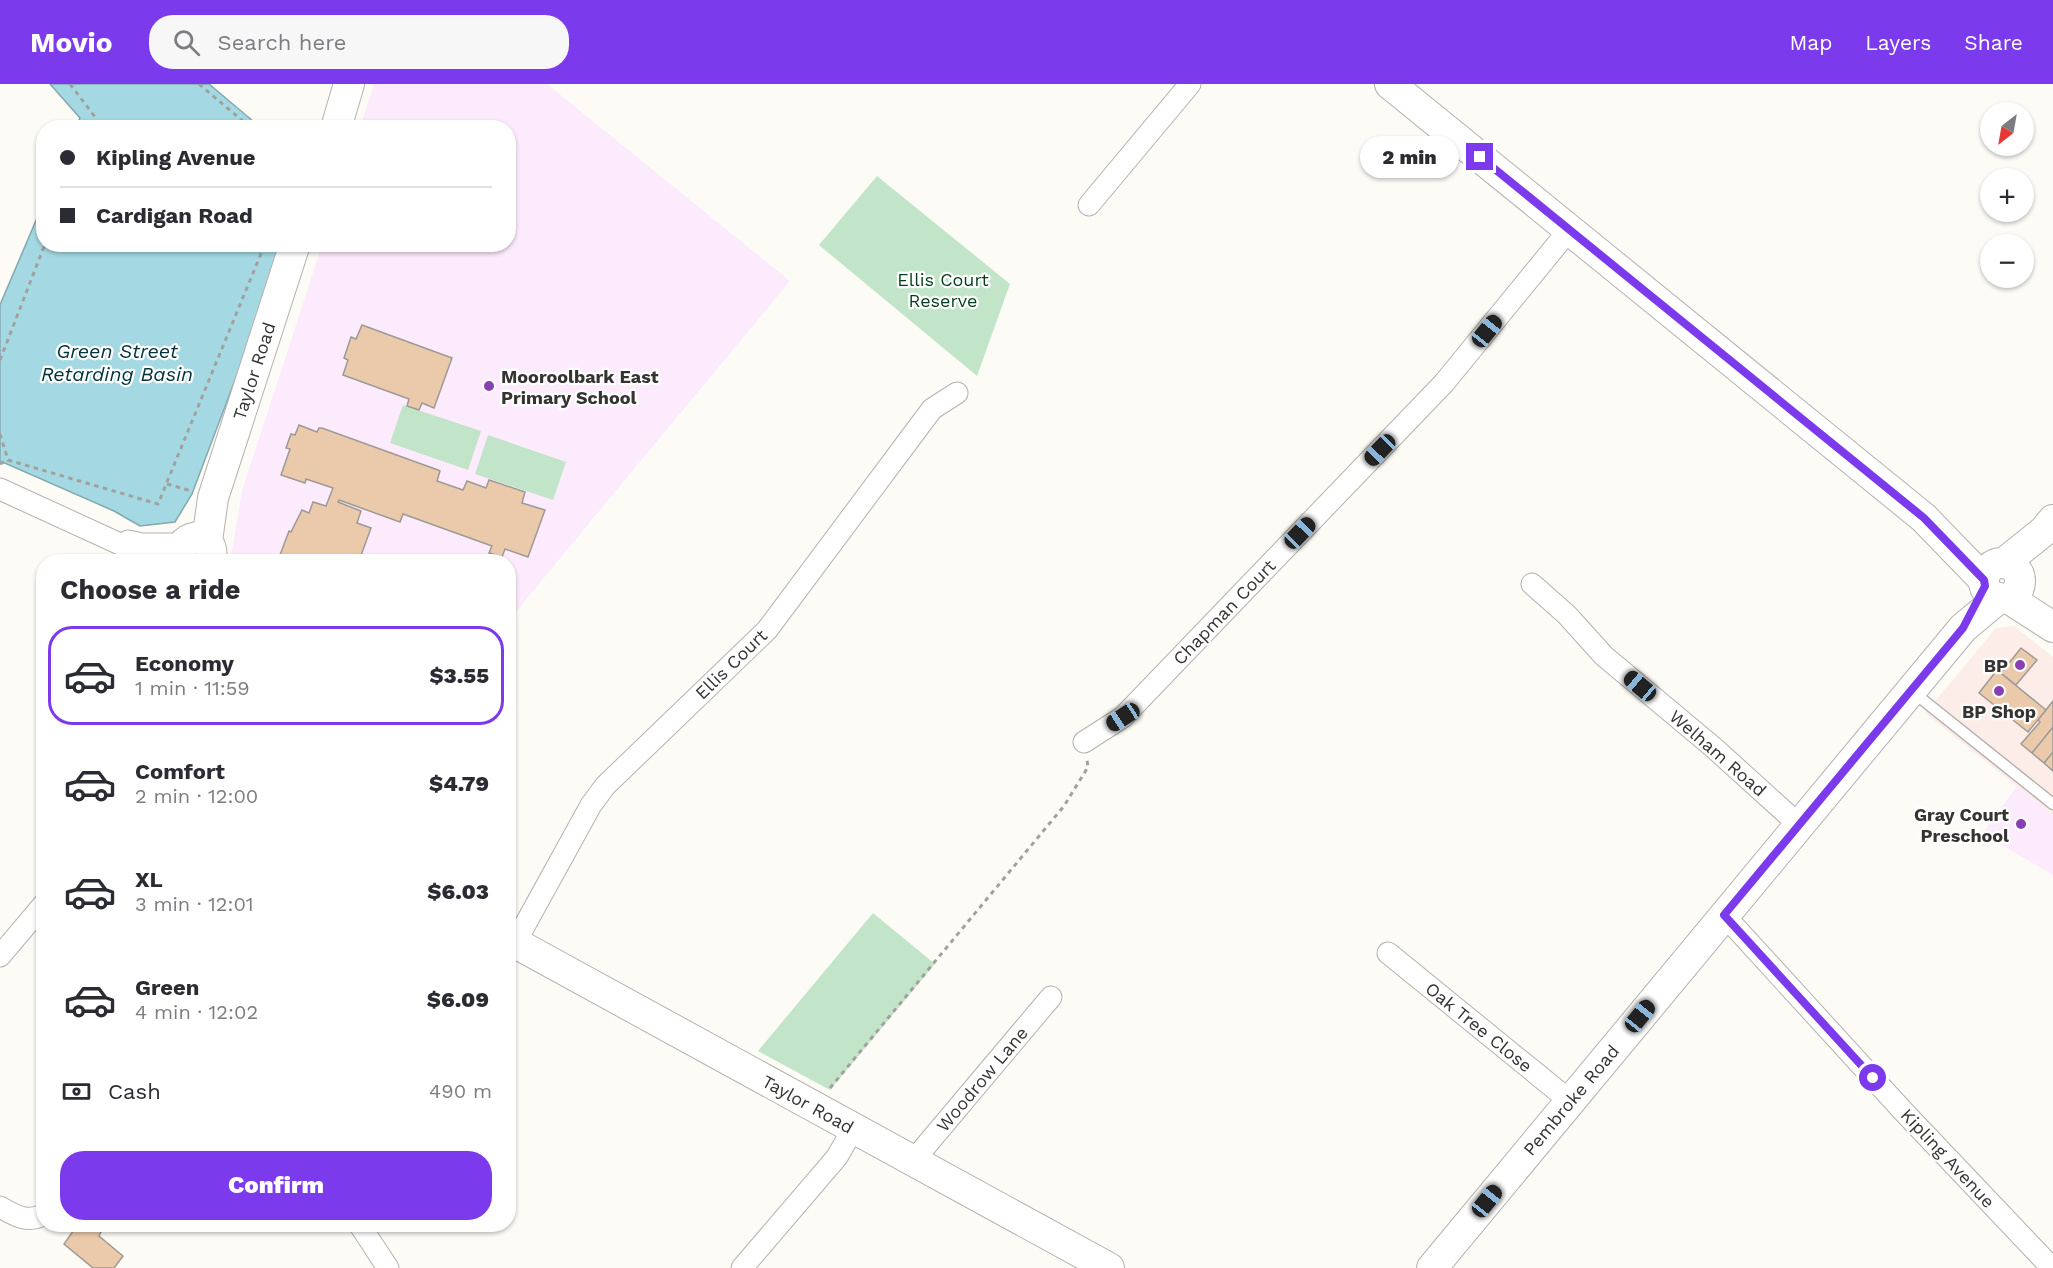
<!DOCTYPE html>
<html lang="en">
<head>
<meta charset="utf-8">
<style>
  :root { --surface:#fff; --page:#f7f7f7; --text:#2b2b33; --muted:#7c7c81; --line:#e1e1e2; --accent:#7c3aed }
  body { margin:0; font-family:"Work Sans",sans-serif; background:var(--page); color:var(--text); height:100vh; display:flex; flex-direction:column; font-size:22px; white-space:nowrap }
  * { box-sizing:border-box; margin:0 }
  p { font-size:20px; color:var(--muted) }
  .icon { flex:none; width:33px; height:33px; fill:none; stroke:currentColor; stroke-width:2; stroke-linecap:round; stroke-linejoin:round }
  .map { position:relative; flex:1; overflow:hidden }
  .drawer { position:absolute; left:36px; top:470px; width:480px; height:678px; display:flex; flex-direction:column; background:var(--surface); border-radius:24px; box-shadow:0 2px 4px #0004 }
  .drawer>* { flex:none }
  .banner { position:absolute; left:36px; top:36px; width:480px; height:132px; border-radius:24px; box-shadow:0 2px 4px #0004; display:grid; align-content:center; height:132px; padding:0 24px; background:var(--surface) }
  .needle { width:39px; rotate:211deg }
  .buttons { position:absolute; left:1980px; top:18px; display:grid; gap:12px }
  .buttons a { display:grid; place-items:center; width:54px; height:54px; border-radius:50%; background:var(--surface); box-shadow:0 2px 4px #0004; font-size:30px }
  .end { position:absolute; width:27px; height:27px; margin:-14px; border:8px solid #7c3aed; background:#fff; box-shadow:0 0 0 3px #fff }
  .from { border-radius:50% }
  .bubble { position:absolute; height:42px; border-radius:21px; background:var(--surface); box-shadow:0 2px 4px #0004; font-size:20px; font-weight:800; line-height:42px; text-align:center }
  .car { position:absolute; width:18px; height:36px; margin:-18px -9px; border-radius:8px; box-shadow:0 0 4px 2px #0007; background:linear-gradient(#222 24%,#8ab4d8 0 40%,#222 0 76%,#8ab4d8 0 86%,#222 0) }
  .banner b { display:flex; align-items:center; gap:21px; height:57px; font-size:22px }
  .banner b+b { border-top:2px solid var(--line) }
  .banner i { width:15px; height:15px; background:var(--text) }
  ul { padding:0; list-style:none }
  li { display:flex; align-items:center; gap:18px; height:99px; margin:0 12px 9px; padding:0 12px; border:3px solid transparent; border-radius:24px }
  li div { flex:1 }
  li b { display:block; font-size:22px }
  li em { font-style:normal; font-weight:800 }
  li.on { border-color:var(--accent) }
  li>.icon { width:54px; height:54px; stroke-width:1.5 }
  h2 { padding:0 24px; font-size:27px; line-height:72px }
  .pay { display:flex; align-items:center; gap:15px; height:66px; padding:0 24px; font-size:22px }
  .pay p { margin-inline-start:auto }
  .action { display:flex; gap:12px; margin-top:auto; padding:12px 24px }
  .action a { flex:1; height:69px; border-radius:24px; background:var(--accent); color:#fff; font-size:24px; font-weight:800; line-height:69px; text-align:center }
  header { display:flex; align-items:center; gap:36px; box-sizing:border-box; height:84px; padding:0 30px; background:var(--accent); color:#fff }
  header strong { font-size:28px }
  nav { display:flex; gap:33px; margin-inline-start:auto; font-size:21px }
  .search { width:420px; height:54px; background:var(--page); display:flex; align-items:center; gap:15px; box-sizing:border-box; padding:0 21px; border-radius:24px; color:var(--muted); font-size:22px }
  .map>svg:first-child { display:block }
  .commercial { fill:#fdede9 }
  .education { fill:#fcebfd }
  .green { fill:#c2e5c9 }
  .water { fill:#a4d9e3; stroke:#83a8ae; stroke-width:1.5 }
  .building { fill:#eacaaa; stroke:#9d9a96; stroke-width:1.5 }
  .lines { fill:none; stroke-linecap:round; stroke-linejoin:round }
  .lane-casing { stroke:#b5b2ae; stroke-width:13 }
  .street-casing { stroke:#b5b2ae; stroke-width:23 }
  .secondary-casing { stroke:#b5b2ae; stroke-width:32 }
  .path { stroke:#a2a19d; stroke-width:3; stroke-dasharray:4.5 4.5; stroke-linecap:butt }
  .lane { stroke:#fff; stroke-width:10 }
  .street { stroke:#fff; stroke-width:21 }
  .secondary { stroke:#fff; stroke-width:30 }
  .route { stroke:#7c3aed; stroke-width:8 }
  .poi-dot { fill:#883fb1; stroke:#fff; stroke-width:2 }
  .labels { text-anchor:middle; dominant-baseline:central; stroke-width:4.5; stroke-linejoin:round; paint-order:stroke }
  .park-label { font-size:18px; fill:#003d18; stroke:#fff }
  .street-label { font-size:18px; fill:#353432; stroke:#fff }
  .poi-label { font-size:18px; font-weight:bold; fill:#353432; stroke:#fff; text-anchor:end }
  .water-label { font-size:20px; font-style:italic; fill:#00323a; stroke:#fff }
</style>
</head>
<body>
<header>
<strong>Movio</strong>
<div class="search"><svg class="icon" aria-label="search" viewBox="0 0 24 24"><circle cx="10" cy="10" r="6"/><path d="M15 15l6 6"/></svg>Search here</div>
<nav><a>Map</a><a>Layers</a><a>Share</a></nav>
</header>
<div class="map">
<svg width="2053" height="1184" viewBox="0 0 2053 1184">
  <rect width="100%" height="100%" fill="#fdfbf6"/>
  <path class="commercial" d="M2014,542L2053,573V731L1925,629L1996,544Z"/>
  <path class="education" d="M374,0H547L790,197L509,536L508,477H230L242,407L322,161L508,160V44L360,43Z
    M2017,702L2053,731V791L1982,750Z"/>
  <path class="green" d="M877,92L1010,200L977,292L819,161Z
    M403,321L481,347L468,386L390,359Z
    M488,351L566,378L553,416L475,390Z
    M873,829L935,880L830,1006L758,967Z"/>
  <path class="water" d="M50,0H209L260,43H76L80,34Z
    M43,120L44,160L286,161L192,410L175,438L140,442L114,427L0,377V221Z"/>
  <path class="building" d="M362,241L452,274L434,324L422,319L419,326L407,322L409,315L343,291L348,276L344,274L351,253L356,255Z
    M299,341L317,348L319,344H322L438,386L440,387L437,397L463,406L467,397L486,404L489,396L525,408L522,419L545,426L528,473L505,465L502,473L489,469L492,462L403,430L400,438L339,416L338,418L361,427L357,439L371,444L359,477H292L280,471L289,447L291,448L302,426L309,429L313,418L326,422L333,404L306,395L305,399L281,391L290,365L286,364L291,350L295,351Z
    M2021,564L2037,576L2016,601L2001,589Z
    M1997,586L2046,626L2028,648L1979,609Z
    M2053,617V643L2032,669L2021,660L2040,638L2038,636Z
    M2053,643V668L2044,679L2032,669Z
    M2053,668V687L2044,679Z
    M85,1140H91L101,1148L99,1152L123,1172L114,1184H93L64,1160L76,1143L80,1147Z"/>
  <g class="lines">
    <g class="lane-casing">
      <path id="lane" d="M1913,608L2053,720"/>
    </g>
    <g class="street-casing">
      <path id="street" d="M1089,121L1190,0
        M0,405L157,477
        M128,457L142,460H183
        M1532,500L1567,531L1604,572L1713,663L1798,740
        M1084,658L1123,633L1444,299L1569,146
        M1724,831L1903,1027L2052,1184
        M515,859L591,721L605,702L767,546L932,325L957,309
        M1388,869L1570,1017
        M0,872L44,820
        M913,1077L1051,913
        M0,1123C14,1131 28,1140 44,1130
        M359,1140L388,1184
        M742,1184L837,1073L853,1045"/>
    </g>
    <g class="secondary-casing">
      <path id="secondary" d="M1390,0L1924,434L1984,496
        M336,44L349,0
        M207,457L213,414L295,160
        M183,477C177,464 184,455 197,453C208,456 213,463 211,474
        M2004,479L2044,447L2053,436
        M1984 497a18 18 0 1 1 36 0a18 18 0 1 1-36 0Z
        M2008,514L2053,543
        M508,855L1109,1184
        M1432,1184L1963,544L1999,514"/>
    </g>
    <path class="path" d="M70,0L95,33L91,44
      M199,0L251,44
      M0,276L45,160
      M0,350L8,376L158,420L265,160
      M0,380L8,376
      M167,400L191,407
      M830,1004L1064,722L1088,683L1087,676"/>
    <use href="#lane" class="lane"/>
    <use href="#street" class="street"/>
    <use href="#secondary" class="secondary"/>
  </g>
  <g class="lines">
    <path class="route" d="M1480,73L1924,434L1984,496L1985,502L1963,544L1724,831L1873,994"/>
  </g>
  <g class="poi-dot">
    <circle cx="489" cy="302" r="6"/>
    <circle cx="2020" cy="581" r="6"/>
    <circle cx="1999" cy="607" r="6"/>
    <circle cx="2021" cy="740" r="6"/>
  </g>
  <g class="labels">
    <g class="park-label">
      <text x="943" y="195">Ellis Court<tspan x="943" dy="21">Reserve</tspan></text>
    </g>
    <g class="street-label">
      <text transform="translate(254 287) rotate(-72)">Taylor Road</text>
      <text transform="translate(1224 528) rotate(-46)">Chapman Court</text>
      <text transform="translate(731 580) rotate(-44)">Ellis Court</text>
      <text transform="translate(1718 669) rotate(41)">Welham Road</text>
      <text transform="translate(1479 943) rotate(39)">Oak Tree Close</text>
      <text transform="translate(982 995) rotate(-50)">Woodrow Lane</text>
      <text transform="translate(1571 1016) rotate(-50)">Pembroke Road</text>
      <text transform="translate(808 1020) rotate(29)">Taylor Road</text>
      <text transform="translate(1948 1074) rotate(47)">Kipling Avenue</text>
    </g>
    <g class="poi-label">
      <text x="501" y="292" text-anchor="start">Mooroolbark East<tspan x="501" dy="21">Primary School</tspan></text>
      <text x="2008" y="581">BP</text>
      <text x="1999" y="627" text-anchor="middle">BP Shop</text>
      <text x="2009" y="730">Gray Court<tspan x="2009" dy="21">Preschool</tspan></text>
    </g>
    <g class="water-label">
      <text x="117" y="267">Green Street<tspan x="117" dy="23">Retarding Basin</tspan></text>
    </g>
  </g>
</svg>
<div class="buttons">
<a><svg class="needle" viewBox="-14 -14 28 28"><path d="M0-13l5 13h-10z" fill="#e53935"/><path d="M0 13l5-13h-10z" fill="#7c7c81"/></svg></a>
<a>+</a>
<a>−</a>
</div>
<i class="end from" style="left:1873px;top:994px"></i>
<i class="end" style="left:1480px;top:73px"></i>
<div class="bubble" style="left:1360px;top:52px;width:99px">2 min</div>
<i class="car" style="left:1487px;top:247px;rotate:39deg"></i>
<i class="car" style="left:1380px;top:366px;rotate:224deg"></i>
<i class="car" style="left:1300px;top:449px;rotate:44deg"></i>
<i class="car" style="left:1640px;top:602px;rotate:310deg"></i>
<i class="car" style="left:1123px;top:633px;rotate:237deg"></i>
<i class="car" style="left:1640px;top:932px;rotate:39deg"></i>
<i class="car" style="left:1487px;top:1117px;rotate:39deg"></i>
<div class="banner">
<b><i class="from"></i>Kipling Avenue</b>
<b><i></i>Cardigan Road</b>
</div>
<section class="drawer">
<h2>Choose a ride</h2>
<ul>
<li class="on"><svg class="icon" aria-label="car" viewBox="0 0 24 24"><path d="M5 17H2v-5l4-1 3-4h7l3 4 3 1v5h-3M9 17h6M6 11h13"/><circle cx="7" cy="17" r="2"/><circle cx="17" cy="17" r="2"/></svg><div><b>Economy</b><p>1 min · 11:59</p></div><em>$3.55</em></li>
<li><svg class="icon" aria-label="car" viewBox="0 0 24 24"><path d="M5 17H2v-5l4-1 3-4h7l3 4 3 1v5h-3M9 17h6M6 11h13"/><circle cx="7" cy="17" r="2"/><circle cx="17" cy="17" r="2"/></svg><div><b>Comfort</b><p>2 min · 12:00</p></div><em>$4.79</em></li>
<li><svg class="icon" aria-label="car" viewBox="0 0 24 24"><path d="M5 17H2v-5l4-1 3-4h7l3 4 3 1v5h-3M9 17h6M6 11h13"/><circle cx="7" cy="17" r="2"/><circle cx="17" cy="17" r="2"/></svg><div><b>XL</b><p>3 min · 12:01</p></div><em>$6.03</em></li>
<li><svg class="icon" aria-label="car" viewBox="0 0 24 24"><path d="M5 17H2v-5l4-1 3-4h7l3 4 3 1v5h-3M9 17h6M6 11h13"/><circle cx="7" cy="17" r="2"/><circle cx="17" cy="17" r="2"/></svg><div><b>Green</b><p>4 min · 12:02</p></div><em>$6.09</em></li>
</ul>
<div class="pay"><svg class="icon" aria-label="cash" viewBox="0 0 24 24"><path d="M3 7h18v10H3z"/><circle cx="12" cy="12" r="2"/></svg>Cash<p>490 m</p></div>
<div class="action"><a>Confirm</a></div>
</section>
</div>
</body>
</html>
